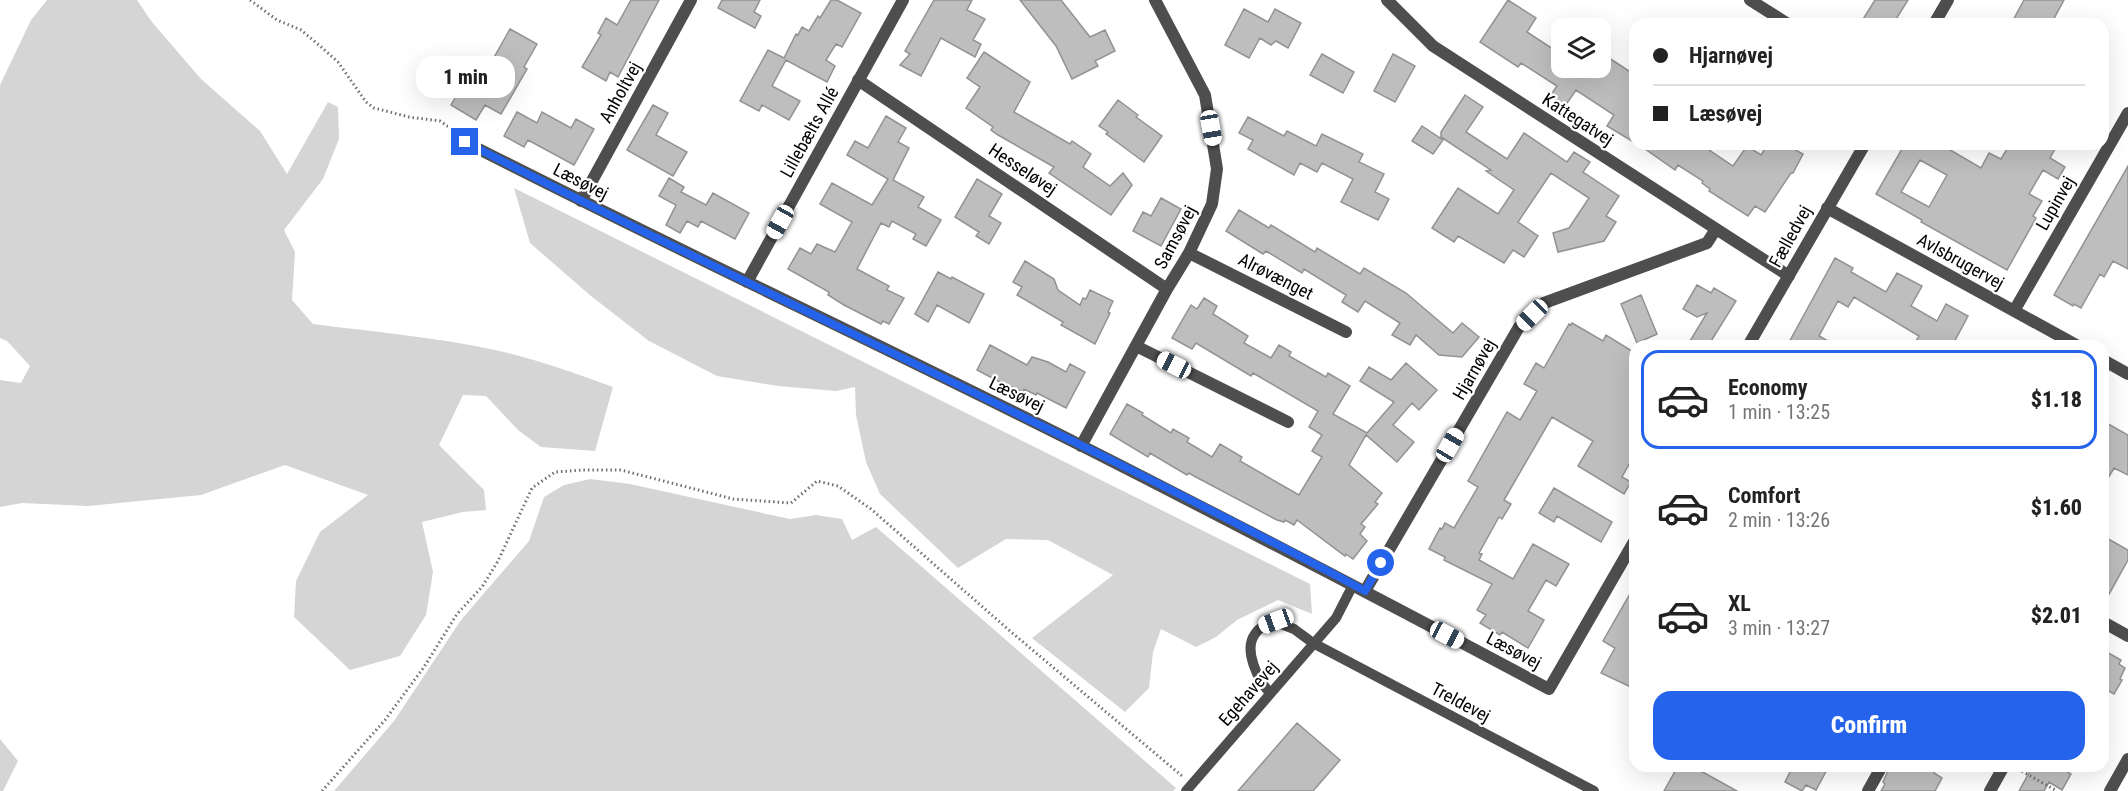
<!DOCTYPE html>
<html lang="en">
<head>
<meta charset="utf-8">
<style>
  :root { --surface:#fff; --page:#f6f6f6; --text:#222; --muted:#767676; --line:#e0e0e0; --accent:#2563eb }
  body { margin:0; font-family:"Roboto Condensed",sans-serif; background:var(--page); color:var(--text); height:100vh; display:flex; flex-direction:column; font-size:22px; white-space:nowrap }
  * { box-sizing:border-box; margin:0 }
  p { font-size:20px; color:var(--muted) }
  .icon { flex:none; width:33px; height:33px; fill:none; stroke:currentColor; stroke-width:2; stroke-linecap:round; stroke-linejoin:round }
  .map { position:relative; flex:1; overflow:hidden }
  .sheet { position:absolute; left:1629px; top:340px; width:480px; height:432px; display:flex; flex-direction:column; background:var(--surface); border-radius:18px; box-shadow:0 6px 24px #0002 }
  .sheet>* { flex:none }
  .guide { position:absolute; left:1629px; top:18px; width:480px; height:132px; border-radius:18px; box-shadow:0 6px 24px #0002; display:grid; align-content:center; height:132px; padding:0 24px; background:var(--surface) }
  .tools { position:absolute; left:1551px; top:18px; display:grid; gap:12px }
  .tools a { display:grid; place-items:center; width:60px; height:60px; border-radius:12px; background:var(--surface); box-shadow:0 6px 24px #0002; font-size:30px }
  .end { position:absolute; width:27px; height:27px; margin:-14px; border:8px solid #2563eb; background:#fff; box-shadow:0 0 0 3px #fff }
  .from { border-radius:50% }
  .bubble { position:absolute; height:42px; border-radius:18px; background:var(--surface); box-shadow:0 6px 24px #0002; font-size:20px; font-weight:800; line-height:42px; text-align:center }
  .car { position:absolute; width:18px; height:36px; margin:-18px -9px; border-radius:8px; box-shadow:0 0 4px 2px #0007; background:linear-gradient(#fff 24%,#345 0 40%,#fff 0 76%,#345 0 86%,#fff 0) }
  .guide b { display:flex; align-items:center; gap:21px; height:57px; font-size:22px }
  .guide b+b { border-top:2px solid var(--line) }
  .guide i { width:15px; height:15px; background:var(--text) }
  ul { padding:10px 0 0; list-style:none }
  li { display:flex; align-items:center; gap:18px; height:99px; margin:0 12px 9px; padding:0 12px; border:3px solid transparent; border-radius:18px }
  li div { flex:1 }
  li b { display:block; font-size:22px }
  li em { font-style:normal; font-weight:800 }
  li.selected { border-color:var(--accent) }
  li>.icon { width:54px; height:54px; stroke-width:1.5 }
  .action { display:flex; gap:12px; margin-top:auto; padding:12px 24px }
  .action a { flex:1; height:69px; border-radius:18px; background:var(--accent); color:#fff; font-size:24px; font-weight:800; line-height:69px; text-align:center }
  .map>svg:first-child { display:block }
  .green { fill:#d5d5d5 }
  .building { fill:#bebebe; stroke:#929292; stroke-width:1.5; fill-rule:evenodd }
  .lines { fill:none; stroke-linecap:round; stroke-linejoin:round }
  .path { stroke:#707070; stroke-width:3; stroke-dasharray:1.5 3; stroke-linecap:butt }
  .lane { stroke:#4e4e4e; stroke-width:10 }
  .street { stroke:#4e4e4e; stroke-width:12 }
  .route { stroke:#2563eb; stroke-width:8 }
  .labels { text-anchor:middle; dominant-baseline:central; stroke-width:4.5; stroke-linejoin:round; paint-order:stroke }
  .street-label { font-size:18px; fill:#000; stroke:#fff }
</style>
</head>
<body>
<div class="map">
<svg width="2128" height="791" viewBox="0 0 2128 791">
  <rect width="100%" height="100%" fill="#fff"/>
  <path class="green" d="M47,0H137L152,22L201,79L260,131L287,174L328,102L338,107L339,139L323,179L284,230L295,252L292,300L313,324C374,332 435,337 495,350C535,359 574,373 613,387L595,451L541,447L518,430L486,396L463,395L439,445L484,490L486,510L463,512L422,522L433,572L426,615L400,656L350,670L294,617L296,581L320,532L368,495L285,465L201,495L88,506L22,503L0,507V380L21,383L30,366L7,341L0,338V85L31,20Z
    M514,188L1310,584L1312,614L1278,600L1237,620L1216,637L1196,647L1161,629L1153,652L1149,688L1125,712L1032,638L1113,575L1048,540L1006,539L958,568L880,494L866,462L856,415L855,387L836,391L778,386L717,376L649,341L591,296L530,243Z
    M590,479L630,484L790,519L816,515L842,519L852,540L876,527L1176,788L1173,791H334L394,721L461,620L529,541L544,497L564,485Z
    M0,739L18,761L3,791H0Z"/>
  <path class="building" d="M631,0H659L618,77L610,72L606,81L582,67L601,35L598,33L606,18L617,25Z
    M722,0H760L754,12L761,16L755,28L718,8Z
    M831,0H837L861,13L842,47L836,44L826,60L835,66L827,82L786,60L772,86L800,101L789,120L762,105L759,111L740,101L768,50L784,58L796,34L798,35L802,27L809,31L818,16L820,18Z
    M934,0H972L967,10L985,19L973,40L981,44L975,57L941,38L921,76L900,65L910,54L905,51Z
    M1020,0H1061L1090,37L1105,30L1115,51L1095,61L1098,66L1072,79L1056,46Z
    M1508,0L1536,18L1527,32L1562,55V68H1600V52L1635,75V143L1607,126L1614,115L1576,90L1565,106L1550,96L1557,86L1521,63L1518,67L1480,42Z
    M1875,0H1908L1893,24H1860Z
    M2024,0H2064L2051,24H2011Z
    M1244,9L1268,22L1275,9L1301,23L1288,48L1276,41L1271,45L1260,38L1249,58L1225,45Z
    M510,29L537,44L524,67L527,69L501,114L485,105L476,120L451,105L471,70L483,77Z
    M984,52L1030,82L1014,112L1070,144L1072,141L1091,154L1083,167L1110,186L1123,173L1132,185L1111,215L1049,173L1054,167L998,135L991,130L993,127L966,108L980,87L967,78Z
    M1322,54L1354,72L1343,93L1310,75Z
    M1393,54L1415,66L1395,102L1374,91Z
    M1465,95L1483,107L1466,132L1507,159L1524,133L1567,162L1574,152L1590,162L1583,172L1619,196L1606,216L1616,222L1604,241L1558,252L1553,233L1569,228L1589,198L1551,173L1518,222L1538,236L1524,257L1513,250L1504,263L1458,236L1454,242L1432,228L1458,188L1498,214L1514,190L1486,171L1491,170L1441,137V132Z
    M1118,100L1138,115L1136,117L1162,136L1144,162L1106,134L1108,132L1099,126Z
    M653,105L668,113L656,135L687,152L673,176L627,150Z
    M517,112L537,123L542,112L571,128L576,119L594,129L574,165L528,140L524,147L504,136Z
    M886,116L906,128L898,142L909,148L893,180L924,197L918,207L941,220L926,246L913,239L916,234L892,221L889,227L881,223L857,269L889,286L887,290L904,298L889,324L883,321L881,324L844,305L828,295L829,292L788,269L800,248L811,254L817,244L835,252L852,222L820,204L832,183L872,205L888,179L847,155L855,141L868,148Z
    M1248,117L1284,136L1287,131L1316,146L1322,134L1363,154L1359,162L1384,174L1375,192L1389,199L1378,220L1341,202L1353,179L1322,163L1317,172L1300,163L1294,175L1248,149L1253,140L1239,133Z
    M1422,126L1443,140L1433,154L1412,141Z
    M1638,144H1700L1733,166L1747,146L1761,155L1768,144H1785L1803,154L1793,173H1791L1765,212L1755,206L1748,216L1709,191L1710,189L1702,183L1703,181L1678,165L1675,170Z
    M1893,144H1940L1981,168L1989,153L2001,159L2010,144H2058L2050,158L2065,167L2058,179L2043,170L2029,194L2042,201L2033,216L2036,218L2007,270L1921,222L1922,220L1876,194L1902,149ZM1920,160L1947,175L1929,207L1901,192Z
    M2128,166V269L2113,261L2104,277L2100,274L2081,308L2074,304L2073,306L2054,295Z
    M669,178L684,187L681,192L706,205L713,193L749,213L735,239L701,221L698,227L687,221L680,233L666,225L676,205L659,196Z
    M977,179L1002,194L989,216L1001,223L989,244L976,236L979,232L955,217Z
    M1161,198L1181,209L1161,246L1133,231L1143,212L1151,216Z
    M1239,210L1269,228L1271,225L1315,252L1317,248L1360,274L1364,268L1406,293L1453,333L1462,323L1479,337L1462,357L1439,355L1416,335L1410,345L1392,335L1400,323L1365,301L1358,312L1342,302L1346,295L1304,269L1302,273L1266,251L1263,254L1226,231Z
    M1835,258L1853,268L1851,272L1886,292L1897,273L1922,286L1911,306L1937,321L1946,304L1968,316L1952,346H1913L1919,336L1854,297L1848,307L1838,301L1819,336L1837,346H1787Z
    M1025,261L1054,279L1058,290L1080,305L1083,298L1086,299L1090,290L1113,301L1108,312L1110,313L1095,344L1061,325L1063,322L1017,295L1022,287L1013,282Z
    M938,272L951,279L952,277L984,294L969,323L937,305L928,322L915,314Z
    M1697,285L1711,293L1714,288L1736,301L1708,346H1687L1707,313L1697,317L1683,309Z
    M1641,295L1657,334L1637,343L1621,304Z
    M1204,298L1217,306L1213,314L1248,336L1244,343L1271,358L1279,345L1291,352L1289,356L1326,377L1328,373L1350,386L1333,414L1367,433L1394,402L1360,381L1369,367L1391,380L1406,363L1437,390L1419,410L1412,403L1393,425L1414,442L1397,462L1366,435L1349,465L1382,493L1375,502L1378,504L1361,524L1365,527L1360,534L1367,541L1353,559L1346,554L1345,556L1297,520L1294,525L1285,520L1284,522L1277,520L1194,476L1189,473L1187,475L1150,453L1148,457L1110,434L1127,404L1143,413L1142,415L1171,433L1173,429L1189,438L1187,442L1212,457L1220,444L1242,457L1240,461L1299,495L1322,457L1312,451L1322,435L1309,427L1318,411L1253,373L1251,376L1196,343L1192,349L1172,338L1191,305L1197,309Z
    M1572,323L1603,341L1606,335L1635,353V454L1622,477L1631,482L1624,494L1578,466L1593,441L1552,417L1504,500L1511,504L1502,519L1499,517L1479,553L1482,554L1479,560L1513,579L1533,544L1569,564L1556,586L1546,580L1528,611L1544,620L1528,648L1502,632L1500,635L1480,623L1486,615L1477,610L1492,584L1444,560L1445,557L1429,549L1440,528L1442,529L1445,523L1454,528L1478,487L1468,481L1507,412L1520,420L1537,391L1524,384L1536,363L1544,368L1569,324L1571,325Z
    M990,345L1027,365L1032,357L1048,362L1066,372L1070,364L1085,372L1066,408L1037,393L1036,395L1024,389L1023,392L1012,387L1011,388L977,370Z
    M2103,421L2128,435V475L2114,468L2103,487Z
    M1554,488L1612,522L1601,542L1557,516L1554,522L1539,513Z
    M2103,536L2128,550V560L2103,605Z
    M1635,585V689L1601,673L1615,648L1603,641Z
    M2103,650L2121,660L2119,664L2125,668L2120,679L2122,680L2114,694L2105,689L2103,692Z
    M1297,723L1340,760L1313,791H1238Z
    M1678,766H1692L1737,791H1664Z
    M1793,766H1829L1816,790L1806,785L1802,791L1785,782Z
    M1890,766H1938L1934,773L1942,778L1935,791H1881L1885,784L1883,782Z
    M2022,766H2058L2071,774L2062,790L2049,782L2044,791H2019L2030,771Z"/>
  <g class="lines">
    <path class="path" d="M250,0L277,20L301,30L320,46L338,62L366,102L374,108L409,117L440,121L455,131
      M2018,769L2057,791
      M322,791L385,720L424,667L457,614L482,587L498,561L532,488L555,472L583,470H621L733,499L791,503L817,481L838,486L871,509L1010,631L1182,776"/>
    <path class="lane" d="M1270,693C1258,680 1243,650 1255,634C1260,626 1268,624 1276,622L1294,629L1313,643L1594,791
      M1186,791L1336,618L1353,585"/>
    <path class="street" d="M1387,0L1433,46L1789,276
      M1750,0L1788,24
      M1934,24L1948,0
      M858,80L1167,289
      M465,142C670,247 878,343 1084,447C1240,526 1395,607 1549,689L1635,540
      M581,201L691,0
      M1827,208L2078,346
      M1189,253L1346,332
      M747,282L903,0
      M2014,311L2128,113
      M1136,346L1288,422
      M1748,346L1865,144
      M2103,360L2128,374
      M1081,446L1167,289L1189,253L1212,204L1217,169L1205,95L1155,0
      M1365,591L1519,327L1544,303L1707,243L1716,229
      M2103,622L2128,636
      M1868,791L1882,766
      M1990,791L2004,766
      M2110,791L2128,759"/>
  </g>
  <g class="lines">
    <path class="route" d="M465,142C763,295 1069,432 1365,591L1381,563"/>
  </g>
  <g class="labels">
    <g class="street-label">
      <text transform="translate(620 92) rotate(-61)">Anholtvej</text>
      <text transform="translate(1578 119) rotate(33)">Kattegatvej</text>
      <text transform="translate(809 132) rotate(-61)">Lillebælts Allé</text>
      <text transform="translate(1023 169) rotate(34)">Hesseløvej</text>
      <text transform="translate(581 181) rotate(27)">Læsøvej</text>
      <text transform="translate(2055 203) rotate(-60)">Lupinvej</text>
      <text transform="translate(1790 236) rotate(-61)">Fælledvej</text>
      <text transform="translate(1175 237) rotate(-62)">Samsøvej</text>
      <text transform="translate(1961 261) rotate(29)">Avlsbrugervej</text>
      <text transform="translate(1276 276) rotate(27)">Alrøvænget</text>
      <text transform="translate(1474 369) rotate(-60)">Hjarnøvej</text>
      <text transform="translate(1017 394) rotate(26)">Læsøvej</text>
      <text transform="translate(1514 650) rotate(28)">Læsøvej</text>
      <text transform="translate(1248 693) rotate(-49)">Egehavevej</text>
      <text transform="translate(1461 702) rotate(28)">Treldevej</text>
    </g>
  </g>
</svg>
<div class="tools">
<a><svg class="icon" aria-label="layers" viewBox="0 0 24 24"><path d="M12 4l9 5-9 5-9-5zM3 14l9 5 9-5"/></svg></a>
</div>
<i class="end from" style="left:1381px;top:563px"></i>
<i class="end" style="left:465px;top:142px"></i>
<div class="bubble" style="left:416px;top:56px;width:99px">1 min</div>
<i class="car" style="left:1211px;top:128px;rotate:170deg"></i>
<i class="car" style="left:780px;top:222px;rotate:209deg"></i>
<i class="car" style="left:1532px;top:315px;rotate:225deg"></i>
<i class="car" style="left:1174px;top:365px;rotate:297deg"></i>
<i class="car" style="left:1450px;top:445px;rotate:30deg"></i>
<i class="car" style="left:1276px;top:621px;rotate:250deg"></i>
<i class="car" style="left:1447px;top:635px;rotate:118deg"></i>
<div class="guide">
<b><i class="from"></i>Hjarnøvej</b>
<b><i></i>Læsøvej</b>
</div>
<section class="sheet">
<ul>
<li class="selected"><svg class="icon" aria-label="car" viewBox="0 0 24 24"><path d="M5 17H2v-5l4-1 3-4h7l3 4 3 1v5h-3M9 17h6M6 11h13"/><circle cx="7" cy="17" r="2"/><circle cx="17" cy="17" r="2"/></svg><div><b>Economy</b><p>1 min · 13:25</p></div><em>$1.18</em></li>
<li><svg class="icon" aria-label="car" viewBox="0 0 24 24"><path d="M5 17H2v-5l4-1 3-4h7l3 4 3 1v5h-3M9 17h6M6 11h13"/><circle cx="7" cy="17" r="2"/><circle cx="17" cy="17" r="2"/></svg><div><b>Comfort</b><p>2 min · 13:26</p></div><em>$1.60</em></li>
<li><svg class="icon" aria-label="car" viewBox="0 0 24 24"><path d="M5 17H2v-5l4-1 3-4h7l3 4 3 1v5h-3M9 17h6M6 11h13"/><circle cx="7" cy="17" r="2"/><circle cx="17" cy="17" r="2"/></svg><div><b>XL</b><p>3 min · 13:27</p></div><em>$2.01</em></li>
</ul>
<div class="action"><a>Confirm</a></div>
</section>
</div>
</body>
</html>
